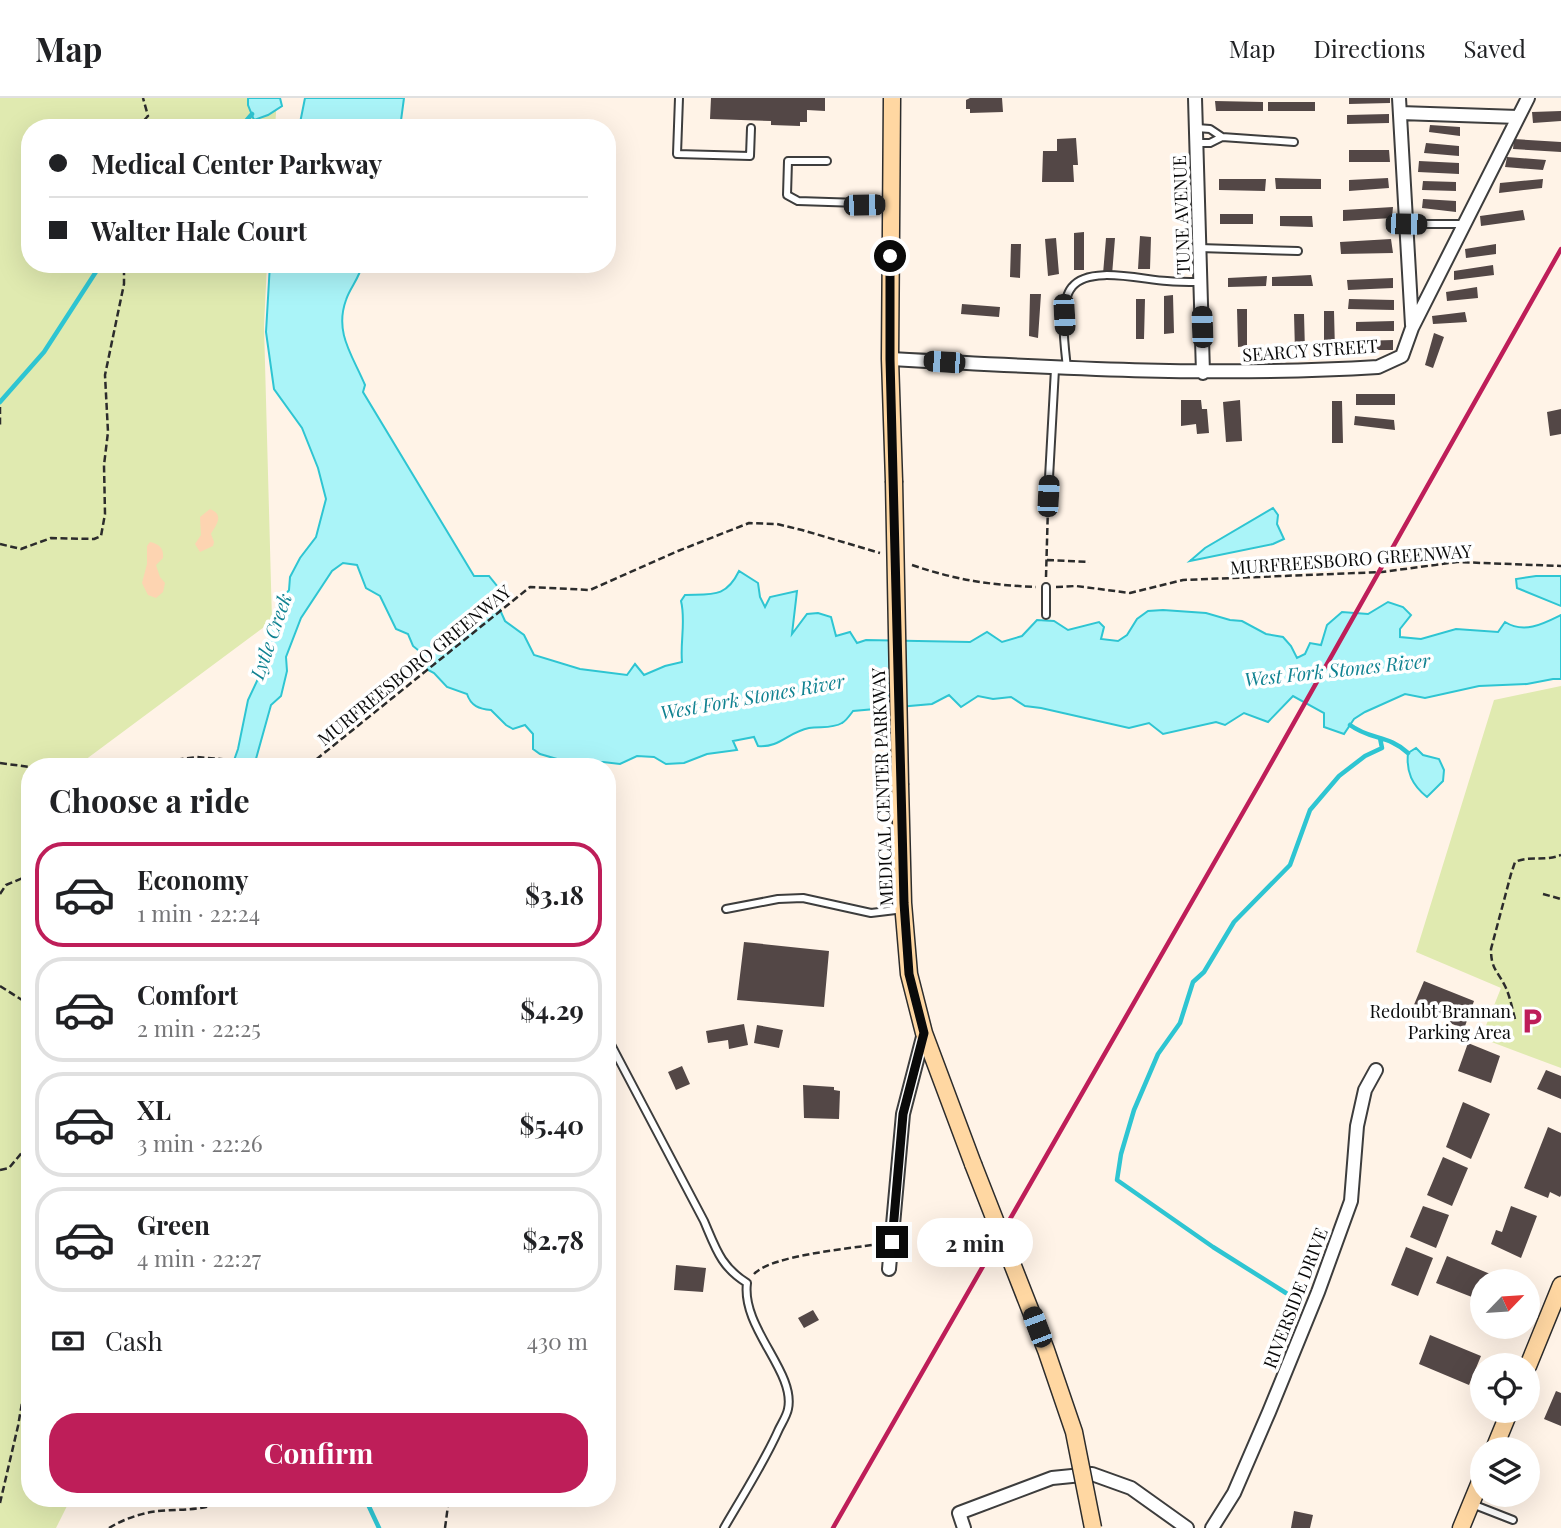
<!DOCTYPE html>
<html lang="en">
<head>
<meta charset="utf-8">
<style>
  :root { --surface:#fff; --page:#f2f2f2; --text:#202124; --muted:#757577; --line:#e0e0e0; --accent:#be1e59 }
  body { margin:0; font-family:"Playfair Display",serif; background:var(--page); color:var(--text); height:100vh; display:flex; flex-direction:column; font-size:26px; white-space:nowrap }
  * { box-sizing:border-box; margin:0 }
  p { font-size:23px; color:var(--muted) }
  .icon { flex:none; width:38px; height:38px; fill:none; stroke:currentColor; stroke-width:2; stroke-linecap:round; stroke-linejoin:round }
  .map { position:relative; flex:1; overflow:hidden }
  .sheet { position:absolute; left:21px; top:660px; width:595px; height:749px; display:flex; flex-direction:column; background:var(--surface); border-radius:28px; box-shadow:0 7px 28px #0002 }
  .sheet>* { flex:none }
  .top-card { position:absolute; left:21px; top:21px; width:595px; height:154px; border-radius:28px; box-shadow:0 7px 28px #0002; display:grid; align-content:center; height:154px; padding:0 28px; background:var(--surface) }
  .needle { width:46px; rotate:65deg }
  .tools { position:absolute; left:1470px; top:1171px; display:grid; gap:14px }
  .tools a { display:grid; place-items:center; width:70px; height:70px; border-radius:50%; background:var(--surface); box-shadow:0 7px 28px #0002; font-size:35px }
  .end { position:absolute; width:32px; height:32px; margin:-16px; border:9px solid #0a0a0a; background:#fff; box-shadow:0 0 0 4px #fff }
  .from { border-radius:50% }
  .bubble { position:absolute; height:49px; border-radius:24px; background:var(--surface); box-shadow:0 7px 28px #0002; font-size:23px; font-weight:700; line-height:49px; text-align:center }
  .car { position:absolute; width:21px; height:42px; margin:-21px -10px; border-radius:9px; box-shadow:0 0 5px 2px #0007; background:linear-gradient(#222 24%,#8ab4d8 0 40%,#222 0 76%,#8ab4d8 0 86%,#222 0) }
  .top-card b { display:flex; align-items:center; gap:24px; height:66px; font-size:26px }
  .top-card b+b { border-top:2px solid var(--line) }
  .top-card i { width:18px; height:18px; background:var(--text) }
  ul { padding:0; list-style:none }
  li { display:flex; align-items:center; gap:21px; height:105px; margin:0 14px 10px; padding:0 14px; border:4px solid var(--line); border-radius:28px }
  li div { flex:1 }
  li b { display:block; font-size:26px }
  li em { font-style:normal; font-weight:700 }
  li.on { border-color:var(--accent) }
  li>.icon { width:63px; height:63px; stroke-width:1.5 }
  h2 { padding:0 28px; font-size:32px; line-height:84px }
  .pay { display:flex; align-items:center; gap:18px; height:77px; padding:0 28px; font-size:26px }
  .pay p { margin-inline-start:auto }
  .action { display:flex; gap:14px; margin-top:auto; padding:14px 28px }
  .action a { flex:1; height:80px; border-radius:28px; background:var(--accent); color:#fff; font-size:28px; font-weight:700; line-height:80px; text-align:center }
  header { display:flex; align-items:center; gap:42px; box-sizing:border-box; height:98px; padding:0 35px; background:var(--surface); border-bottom:2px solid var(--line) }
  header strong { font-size:33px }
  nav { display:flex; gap:38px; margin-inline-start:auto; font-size:24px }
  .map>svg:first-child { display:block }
  .green { fill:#e0eab0 }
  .sand { fill:#fdd4b1 }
  .water { fill:#aaf4f8; stroke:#2ec5d2; stroke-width:2 }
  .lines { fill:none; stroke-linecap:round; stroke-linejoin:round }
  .stream { stroke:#2ec5d2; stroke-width:4.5 }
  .building { fill:#534746 }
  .lane-casing { stroke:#3d3d3d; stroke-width:10 }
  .street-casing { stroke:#3d3d3d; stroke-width:16 }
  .secondary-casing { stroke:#2c2c2c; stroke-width:19 }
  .path { stroke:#2c2c2c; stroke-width:2.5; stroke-dasharray:7 3.5; stroke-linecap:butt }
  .lane { stroke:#fff; stroke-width:6 }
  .street { stroke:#fff; stroke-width:12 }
  .secondary { stroke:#ffd7a2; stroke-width:16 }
  .rail { stroke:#be1e59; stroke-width:4.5 }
  .secondary-bridge-casing { stroke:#2c2c2c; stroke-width:19; stroke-linecap:butt }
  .secondary-bridge { stroke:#ffd7a2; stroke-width:16 }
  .route { stroke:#0a0a0a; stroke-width:9 }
  .labels { text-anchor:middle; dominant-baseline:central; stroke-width:7; stroke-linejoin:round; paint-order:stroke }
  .street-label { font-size:18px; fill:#0a0a0a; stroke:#fff }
  .poi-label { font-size:18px; fill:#0a0a0a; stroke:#fff; text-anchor:end }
  .water-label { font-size:19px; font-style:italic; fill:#108291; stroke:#fff }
</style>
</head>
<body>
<header>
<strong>Map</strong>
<nav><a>Map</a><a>Directions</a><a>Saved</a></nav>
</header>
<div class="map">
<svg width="1561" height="1430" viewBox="0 0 1561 1430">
  <rect width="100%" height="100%" fill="#fff3e7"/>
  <path class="green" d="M0,0H277L275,30H30V166H267L264,228L272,523L77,668H30V1400H71L56,1430H0Z
    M1561,588V970L1481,940L1501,890L1416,854L1494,602Z"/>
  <path class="sand" d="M210,411C225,417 216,427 211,436L214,444L213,448L200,454L195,446L201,437L200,419Z
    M150,444C159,446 164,450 163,460L156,467L160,479L165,485L163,494L156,500L148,497L142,485L147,466V448Z"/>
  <path class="water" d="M248,0H280L282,8L268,17L254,22L248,7Z
    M305,0H404L400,30H299Z
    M270,166H362C360,180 350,189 346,202C334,235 353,258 365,287L363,294L474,478H489L501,493L496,503L505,523L524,537L534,557L580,571L627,577L635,566L644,577L665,568L682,564C680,544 686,523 681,503L685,497C712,496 726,500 739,473L758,485L760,499L765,509L770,499L797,493L792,536L807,516L818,515L831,519L836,538L850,534L857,545L866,542L970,544L987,534L1002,544L1022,538L1037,522L1054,523L1068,532L1099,524L1104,529L1101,541L1118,543L1127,537L1137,521L1148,513L1163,512L1206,515L1230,522L1242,523L1266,536L1283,539L1291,548L1297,560L1305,556L1310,545L1321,547L1327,527L1342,514L1368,516L1388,504L1403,509L1411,517L1400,531V539L1421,541L1456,531L1498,534L1505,524C1524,536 1543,526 1561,517V581H1553L1527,586L1479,588L1425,600L1405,596L1365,614L1354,621L1344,636L1324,629V615L1293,598L1268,624L1244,615L1225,627L1216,624L1163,636L1149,625L1129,630L1041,610L1025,608L1011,599L993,601L978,598L961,609L949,597L932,606L853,613C850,617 846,623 842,625C832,631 820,628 809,630C788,634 780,650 758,648L754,639L733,643L737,652L707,656L684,665L666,666L654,659L637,658L620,666L603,664L581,668L540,656L533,651V636L525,627L513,631L506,627L491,612C479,611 471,608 467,596L447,589L434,575L419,567L424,557L413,548L408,536L396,531L380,498L366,490L357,467L343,465L332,473L301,520L286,559L287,573L281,598L271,607L254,668H232L238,651L248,602L257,583L259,567L269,542L268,533L278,506L289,492L290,479L300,460L316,439L326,401L318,370L302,330L274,291L266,234Z
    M1273,410L1278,417L1277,426L1284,441L1273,446L1190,463L1205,450Z
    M1536,478H1561V508L1517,490L1516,481Z
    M1416,650L1423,657L1439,661L1444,672L1443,683L1427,699C1412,687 1406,674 1408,655Z"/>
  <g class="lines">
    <path class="stream" d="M240,30L252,16
      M0,304L44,254L101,166
      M1350,627C1370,642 1389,637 1408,655
      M1286,1195L1213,1149L1117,1082L1121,1056L1134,1012L1158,956L1180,925L1193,884L1204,874L1234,824L1290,767L1310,712L1339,678L1365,658L1382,650L1380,640
      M365,1400L379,1430"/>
  </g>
  <path class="building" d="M711,0H825V13L807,12V24H800V28L771,27V23L710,21Z
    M970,0H1002L1003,14L970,15V11H966V2Z
    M1349,0H1390V5L1349,6Z
    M1215,3L1263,4V13H1216Z
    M1268,4H1315V13H1268Z
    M1561,13V23L1533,25L1532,14Z
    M1389,16V25L1347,26V17Z
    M1430,27L1460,29V38L1429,34Z
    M1076,40L1078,67H1073L1074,84H1042L1043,53H1057V41Z
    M1514,41L1561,44V54L1513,51Z
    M1426,45L1459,48V58L1424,55Z
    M1349,52H1389L1390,64H1349Z
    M1507,59L1546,62L1543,72L1505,69Z
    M1419,63L1459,65V76L1418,74Z
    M1275,80L1321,81V91H1276Z
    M1388,80L1389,90L1349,93V82Z
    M1219,81H1266L1265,93L1219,92Z
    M1543,81L1542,90L1499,95L1500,85Z
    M1423,83L1456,84V93L1422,92Z
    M1423,101L1456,103V114L1422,110Z
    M1393,109L1392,120L1343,123V112Z
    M1523,112L1525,122L1481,128L1480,118Z
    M1220,116H1253V126H1220Z
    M1280,118H1312L1313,129L1280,128Z
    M1084,134V172H1074V135Z
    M1140,138L1151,139L1150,171H1138Z
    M1056,140L1059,176L1048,178L1045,141Z
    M1106,140H1115L1112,177L1103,176Z
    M1391,141L1393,155L1341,156L1340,144Z
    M1011,146H1021L1020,180L1010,179Z
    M1496,146V156L1466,160L1465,151Z
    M1493,167L1494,177L1454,182V173Z
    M1311,177L1313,188H1272V179Z
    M1267,178L1266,188L1228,189V180Z
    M1393,180V190L1348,192L1347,182Z
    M1477,189L1478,200L1447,203L1446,194Z
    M1030,196H1041L1038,240L1029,238Z
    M1173,197L1174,235L1164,236V198Z
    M1136,201H1145L1144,241H1136Z
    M1349,201L1394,202V212L1348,211Z
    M962,206L1000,209L999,219L961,216Z
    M1237,211H1247V248L1238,249Z
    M1324,213H1334L1335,253H1324Z
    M1465,214L1467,224L1433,226L1432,218Z
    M1294,216H1304L1305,253H1295Z
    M1394,223V233H1356V224Z
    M1434,235L1444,239L1433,270L1425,267Z
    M1393,242V252H1360V243Z
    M1356,296H1395V307H1356Z
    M1181,302H1201L1202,311H1207L1209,335L1197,336L1196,326L1181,328Z
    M1240,302L1242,343L1226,344L1223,304Z
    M1332,303H1342L1343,345H1332Z
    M1561,311V336L1550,338L1547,314Z
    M1355,318L1394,322L1395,332L1354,327Z
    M744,844L829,853L824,909L737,902Z
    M1424,883L1474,903L1464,931L1413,909Z
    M744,926L748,947L729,951L728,942L708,945L706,933Z
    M757,927L783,932L779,950L754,945Z
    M1468,945L1500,958L1491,985L1458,973Z
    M682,968L690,986L676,992L668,974Z
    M1546,972L1561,978V1001L1537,991Z
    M803,987L834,989V992L840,993L839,1021L804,1020Z
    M1463,1004L1490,1016L1471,1061L1446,1049Z
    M1548,1029L1561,1035V1097L1560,1099L1550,1094L1548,1100L1524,1090Z
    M1443,1059L1468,1070L1452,1108L1427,1097Z
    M1423,1108L1449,1117L1436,1150L1410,1139Z
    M1511,1108L1537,1118L1521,1160L1491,1146L1496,1132L1502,1134Z
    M1406,1149L1433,1160L1418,1198L1391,1187Z
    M1447,1158L1507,1183H1482V1203L1436,1185Z
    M676,1167L706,1170L703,1194L674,1192Z
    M813,1212L819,1222L804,1230L798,1220Z
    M1430,1237L1481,1258L1469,1287L1419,1266Z
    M1556,1293L1561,1295V1328L1544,1321Z
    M1294,1413L1313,1417L1310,1430H1291Z"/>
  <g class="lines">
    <g class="lane-casing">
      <path id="lane" d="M679,0L677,56L750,58L751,30
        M1222,39L1294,44
        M1196,45H1210L1222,39L1210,31L1197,30
        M827,63H788L787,97L798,103L890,106
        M1407,126H1464
        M1199,150L1298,153
        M1067,270C1065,250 1058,206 1072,189C1089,167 1143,182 1167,183C1178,184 1189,184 1200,184
        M1048,398L1055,271
        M1046,489V517
        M726,811L778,801L803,800L871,815L904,811
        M607,939L704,1123C716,1151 721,1169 747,1185C741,1230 796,1274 788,1311C787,1317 782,1325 779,1331C764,1365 743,1397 724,1430
        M1472,1406L1513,1422"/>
    </g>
    <g class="street-casing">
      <path id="street" d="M1195,0L1203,275
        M1399,0L1412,227
        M1400,15L1518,19
        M890,261C1053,270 1215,279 1378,269L1402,258L1412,230L1528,0
        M889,1171L903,1016L924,935
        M964,1430L959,1415L1052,1380L1092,1376L1131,1390L1187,1430
        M1212,1430L1234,1395L1269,1314L1318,1194L1351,1103L1357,1028L1365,992L1376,972"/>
    </g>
    <g class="secondary-casing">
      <path id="secondary" d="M892,0L890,261L894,383
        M900,687L903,805L909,876L924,935L973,1066
        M1528,1268L1561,1187
        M1494,1351L1510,1312
        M1461,1430L1482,1379"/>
    </g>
    <path class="path" d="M137,30L148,18L143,0
      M0,309V329
      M0,446L21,451L51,440L94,441L101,438L105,416L104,367L108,334L105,277L124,186V166
      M1047,462L1089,464
      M912,467C956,482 990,487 1036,489
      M1046,479L1048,408
      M1056,489L1076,488L1130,495L1183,482L1382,474L1457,464L1561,468
      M0,665L30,669
      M93,668H129L197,659L301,668
      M308,668L530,489L590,492L678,453L749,425L777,426L802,432L880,455
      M0,796L6,787L30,777
      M1543,796L1561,801
      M0,888L30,907
      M1515,921C1512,910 1510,898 1505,888C1497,872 1491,871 1491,851L1511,776L1515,764C1531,757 1543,764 1561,757
      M0,1072L9,1070L30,1045
      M754,1176C772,1157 849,1151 878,1146
      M0,1405L18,1328L30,1259
      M109,1430C122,1422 136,1417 151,1414C175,1410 207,1415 227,1400
      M445,1430L449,1400"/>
    <use href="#lane" class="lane"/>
    <use href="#street" class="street"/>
    <use href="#secondary" class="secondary"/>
    <path class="rail" d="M833,1430L1261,683L1561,151"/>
    <g class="secondary-bridge-casing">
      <path id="secondary-bridge" d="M894,383L900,687
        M973,1066L1046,1252L1074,1334L1093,1430"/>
    </g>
    <use href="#secondary-bridge" class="secondary-bridge"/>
  </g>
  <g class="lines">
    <path class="route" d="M890,158V261L904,805L909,876L924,935L903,1016L892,1144"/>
  </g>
  <defs>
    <g id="parking-bare" transform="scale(2.1)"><path d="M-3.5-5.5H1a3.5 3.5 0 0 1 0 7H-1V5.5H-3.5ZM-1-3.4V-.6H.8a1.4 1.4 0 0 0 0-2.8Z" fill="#be1e59" stroke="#fff" stroke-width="2.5" paint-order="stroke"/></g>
  </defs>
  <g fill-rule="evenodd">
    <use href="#parking-bare" x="1532" y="923"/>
  </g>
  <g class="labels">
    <g class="street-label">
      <text transform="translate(1181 117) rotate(-92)">TUNE AVENUE</text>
      <text transform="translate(1310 252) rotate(-4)">SEARCY STREET</text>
      <text transform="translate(1351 461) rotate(-4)">MURFREESBORO GREENWAY</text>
      <text transform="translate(414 567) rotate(-39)">MURFREESBORO GREENWAY</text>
      <text transform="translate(882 689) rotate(-92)">MEDICAL CENTER PARKWAY</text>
      <text transform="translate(1295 1200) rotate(-69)">RIVERSIDE DRIVE</text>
    </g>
    <g class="poi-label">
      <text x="1511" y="913">Redoubt Brannan<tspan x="1511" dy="21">Parking Area</tspan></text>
    </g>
    <g class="water-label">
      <text transform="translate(270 538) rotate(-71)">Lytle Creek</text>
      <text transform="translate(1337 571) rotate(-6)">West Fork Stones River</text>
      <text transform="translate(752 598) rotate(-10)">West Fork Stones River</text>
    </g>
  </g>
</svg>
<div class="tools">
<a><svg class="needle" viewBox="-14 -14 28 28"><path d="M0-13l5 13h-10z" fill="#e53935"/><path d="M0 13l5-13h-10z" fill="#757577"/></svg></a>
<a><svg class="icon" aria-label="locate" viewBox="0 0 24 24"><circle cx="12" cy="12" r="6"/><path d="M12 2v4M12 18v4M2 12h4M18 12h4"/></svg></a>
<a><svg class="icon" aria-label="layers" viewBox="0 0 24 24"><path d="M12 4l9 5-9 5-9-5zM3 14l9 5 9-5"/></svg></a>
</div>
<i class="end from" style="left:890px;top:158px"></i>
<i class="end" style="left:892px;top:1144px"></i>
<div class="bubble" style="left:917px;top:1120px;width:116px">2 min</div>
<i class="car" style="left:864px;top:107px;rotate:89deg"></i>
<i class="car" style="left:1406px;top:126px;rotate:91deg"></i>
<i class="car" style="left:1064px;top:217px;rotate:177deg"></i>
<i class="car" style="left:1202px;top:229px;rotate:358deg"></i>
<i class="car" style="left:944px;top:264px;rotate:274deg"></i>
<i class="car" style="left:1048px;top:398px;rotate:3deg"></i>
<i class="car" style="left:1037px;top:1229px;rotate:339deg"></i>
<div class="top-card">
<b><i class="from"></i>Medical Center Parkway</b>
<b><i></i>Walter Hale Court</b>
</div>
<section class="sheet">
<h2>Choose a ride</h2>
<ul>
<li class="on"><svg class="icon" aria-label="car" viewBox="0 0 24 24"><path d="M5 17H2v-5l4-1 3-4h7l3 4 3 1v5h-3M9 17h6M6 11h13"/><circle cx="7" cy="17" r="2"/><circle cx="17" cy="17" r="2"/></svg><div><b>Economy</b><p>1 min · 22:24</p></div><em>$3.18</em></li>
<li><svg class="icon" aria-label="car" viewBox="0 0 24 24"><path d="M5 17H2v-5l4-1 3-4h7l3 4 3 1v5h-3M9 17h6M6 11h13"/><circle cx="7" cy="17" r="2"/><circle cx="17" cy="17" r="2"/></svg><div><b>Comfort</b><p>2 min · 22:25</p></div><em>$4.29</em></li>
<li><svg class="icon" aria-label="car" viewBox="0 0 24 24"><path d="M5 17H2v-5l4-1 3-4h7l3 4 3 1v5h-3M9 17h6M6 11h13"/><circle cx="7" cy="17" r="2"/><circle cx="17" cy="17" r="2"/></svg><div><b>XL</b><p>3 min · 22:26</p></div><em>$5.40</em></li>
<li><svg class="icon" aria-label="car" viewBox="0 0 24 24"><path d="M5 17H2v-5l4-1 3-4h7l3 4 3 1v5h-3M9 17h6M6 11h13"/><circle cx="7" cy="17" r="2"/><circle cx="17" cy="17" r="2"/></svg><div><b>Green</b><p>4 min · 22:27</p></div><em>$2.78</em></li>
</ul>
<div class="pay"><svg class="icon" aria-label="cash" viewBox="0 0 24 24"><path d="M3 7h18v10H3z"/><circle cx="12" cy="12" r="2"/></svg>Cash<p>430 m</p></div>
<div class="action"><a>Confirm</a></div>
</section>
</div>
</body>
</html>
